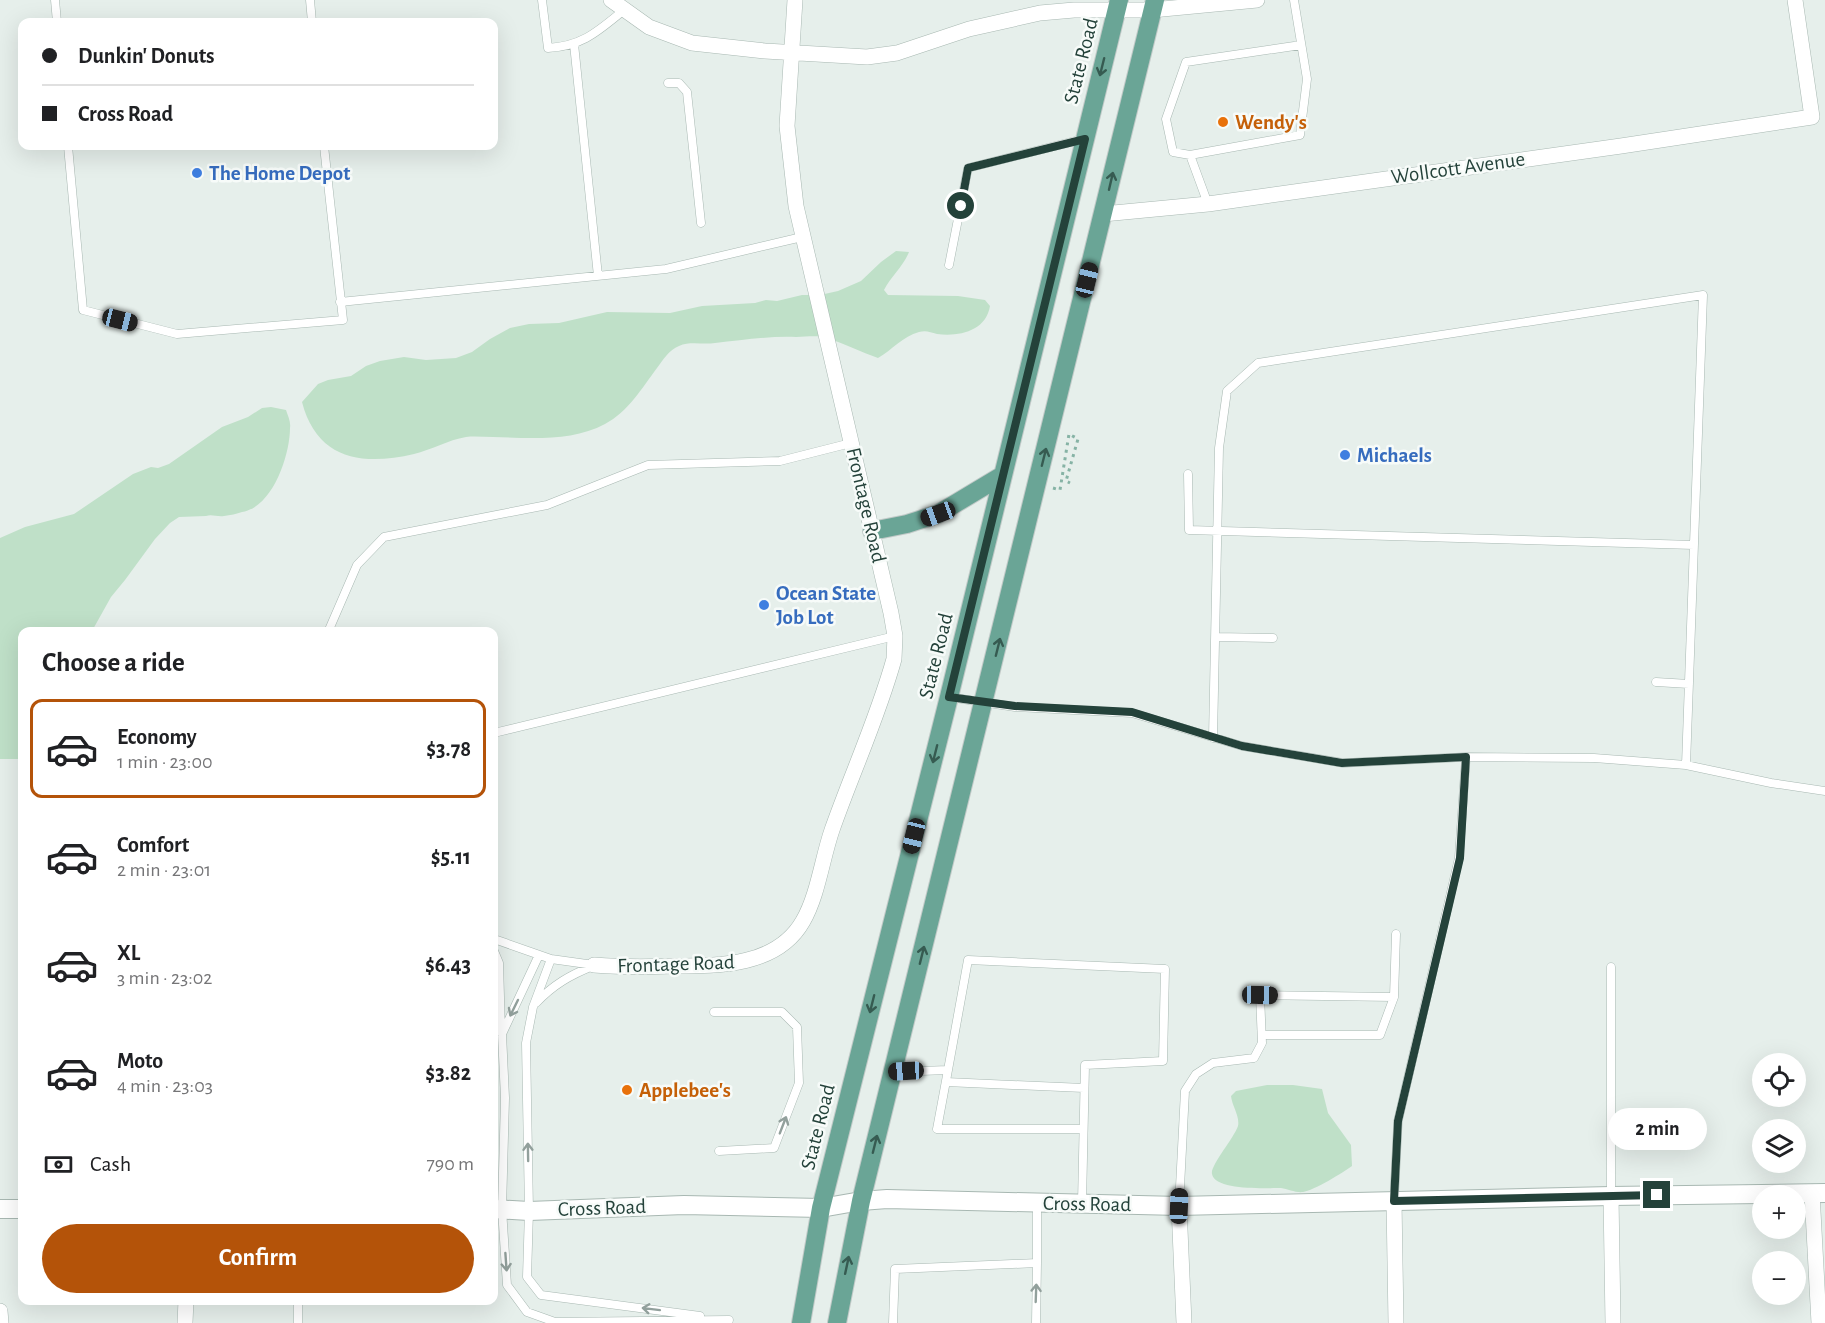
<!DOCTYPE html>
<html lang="en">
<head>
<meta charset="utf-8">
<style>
  :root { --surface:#fff; --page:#f2f2f2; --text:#202124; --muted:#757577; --line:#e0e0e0; --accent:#b45309 }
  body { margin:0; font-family:"Alegreya Sans",sans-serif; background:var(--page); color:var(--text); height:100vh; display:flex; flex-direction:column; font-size:22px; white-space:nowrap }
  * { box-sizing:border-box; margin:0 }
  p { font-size:20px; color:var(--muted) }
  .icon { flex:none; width:33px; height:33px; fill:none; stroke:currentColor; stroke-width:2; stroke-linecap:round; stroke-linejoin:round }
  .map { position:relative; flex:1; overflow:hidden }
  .drawer { position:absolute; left:18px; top:627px; width:480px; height:678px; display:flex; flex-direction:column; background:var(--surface); border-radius:12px; box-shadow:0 6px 24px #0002 }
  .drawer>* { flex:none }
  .guide { position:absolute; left:18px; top:18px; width:480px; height:132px; border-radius:12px; box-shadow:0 6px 24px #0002; display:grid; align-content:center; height:132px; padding:0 24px; background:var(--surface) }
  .buttons { position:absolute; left:1752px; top:1053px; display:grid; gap:12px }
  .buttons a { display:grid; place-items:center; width:54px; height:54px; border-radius:50%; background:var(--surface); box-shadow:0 6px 24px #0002; font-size:30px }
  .end { position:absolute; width:27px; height:27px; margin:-14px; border:8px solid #24423a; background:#fff; box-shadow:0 0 0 3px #fff }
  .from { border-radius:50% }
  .bubble { position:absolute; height:42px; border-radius:21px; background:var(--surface); box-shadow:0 6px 24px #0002; font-size:20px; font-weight:700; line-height:42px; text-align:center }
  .car { position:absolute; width:18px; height:36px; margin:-18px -9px; border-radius:8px; box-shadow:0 0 4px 2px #0007; background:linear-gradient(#222 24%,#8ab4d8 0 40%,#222 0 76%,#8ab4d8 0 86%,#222 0) }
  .guide b { display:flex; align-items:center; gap:21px; height:57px; font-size:22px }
  .guide b+b { border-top:2px solid var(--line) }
  .guide i { width:15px; height:15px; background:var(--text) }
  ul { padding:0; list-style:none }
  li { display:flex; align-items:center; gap:18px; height:99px; margin:0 12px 9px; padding:0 12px; border:3px solid transparent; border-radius:12px }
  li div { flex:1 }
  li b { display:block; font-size:22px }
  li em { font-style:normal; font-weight:700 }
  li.selected { border-color:var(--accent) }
  li>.icon { width:54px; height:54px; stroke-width:1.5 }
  h2 { padding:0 24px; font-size:27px; line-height:72px }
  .pay { display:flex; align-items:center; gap:15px; height:66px; padding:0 24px; font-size:22px }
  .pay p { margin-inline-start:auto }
  .action { display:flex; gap:12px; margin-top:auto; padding:12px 24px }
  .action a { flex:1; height:69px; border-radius:36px; background:var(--accent); color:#fff; font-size:24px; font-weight:700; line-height:69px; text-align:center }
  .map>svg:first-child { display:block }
  .green { fill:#bfe0c8 }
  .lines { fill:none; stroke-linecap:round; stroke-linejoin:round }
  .service-casing { stroke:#a8b8b2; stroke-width:9 }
  .minor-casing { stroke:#a8b8b2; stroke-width:16 }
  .tertiary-casing { stroke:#a8b8b2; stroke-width:20 }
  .primary-casing { stroke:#c2cac8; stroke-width:20 }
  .path { stroke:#86b3a5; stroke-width:3; stroke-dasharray:3 4.5; stroke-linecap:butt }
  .service { stroke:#fff; stroke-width:8 }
  .minor { stroke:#fff; stroke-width:15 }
  .tertiary { stroke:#fff; stroke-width:18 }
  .primary { stroke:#6aa596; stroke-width:18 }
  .oneway { stroke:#365b51 }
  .oneway2 { stroke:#92a09c }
  .route { stroke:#24423a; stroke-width:8 }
  .food-dot { fill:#e8710a; stroke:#f7fbf9; stroke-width:2 }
  .shop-dot { fill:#3f7fe0; stroke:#f7fbf9; stroke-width:2 }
  .labels { text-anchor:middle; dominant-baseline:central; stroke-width:5; stroke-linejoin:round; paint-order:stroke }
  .street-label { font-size:21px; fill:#24423a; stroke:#f7fbf9 }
  .food-label { font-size:21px; font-weight:bold; fill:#c56008; stroke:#f7fbf9; text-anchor:start }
  .shop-label { font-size:21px; font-weight:bold; fill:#366cbe; stroke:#f7fbf9; text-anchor:start }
</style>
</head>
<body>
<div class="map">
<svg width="1825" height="1323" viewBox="0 0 1825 1323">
  <rect width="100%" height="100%" fill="#e6efeb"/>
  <path class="green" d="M896,251L909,252C903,267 891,276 884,290L888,295L958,296L985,300L990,306C986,331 959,337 937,334C930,332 926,330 919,332C903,336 892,350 878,358C861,352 845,344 827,338C817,335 807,337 796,337C769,336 742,340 715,343C703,345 690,341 679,346C669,350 663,360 657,368C642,388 628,412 605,424C572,442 529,438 493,437C484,437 474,436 466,437C448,440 431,450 414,454C363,466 317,460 302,402L318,384L328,380L351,376L366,366L380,361L404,357L426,360L456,358L472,352L490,339L510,328L529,324L559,323L607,312L670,313L702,306L755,303L766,300L777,301L802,295H820L838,291L861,281L881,262Z
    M271,407L286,410C288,416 291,422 290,428C290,455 273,507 242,512C237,514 230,515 224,516C217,517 212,514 206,516L179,517L170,523L155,539L125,580L111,597L92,631L22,632V759H0V538L25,527L74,514L133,474L151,467L158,468L169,464L222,427L248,417L262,408Z
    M1267,1085H1293L1322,1089L1328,1113L1351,1145L1352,1166C1344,1172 1313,1191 1303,1192C1296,1193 1288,1189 1281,1188C1267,1188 1215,1191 1212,1174C1210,1166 1234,1138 1238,1126C1240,1116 1232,1106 1231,1096L1236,1091Z"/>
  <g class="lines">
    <g class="service-casing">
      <path id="service" d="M55,0L57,22
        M310,0L312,22
        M542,0L548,48C583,46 598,31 624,10
        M574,44L598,276
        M668,83H679L687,92L701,223
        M68,146L83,310L177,334L343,320L324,146
        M1190,155L1173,152L1166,119L1186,62L1301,45
        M1208,204L1190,155L1300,135L1307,79L1294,0
        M949,265L968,168L1083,139
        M340,302L666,269L802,237
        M1188,474L1189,530L1694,545
        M328,632L357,565L384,537L547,505L648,465L780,461L851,443
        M1216,637L1273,638
        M1656,682L1689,684
        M949,697L1015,707L1132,713L1242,746L1343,763L1466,757L1459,858L1398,1121L1394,1201
        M494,733L895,636
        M1213,738L1219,448L1227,391L1258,363L1703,295L1686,765
        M1466,757L1594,758L1686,765L1771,783L1825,791
        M494,939L551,959L594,965
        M494,951L499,963L501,1032
        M539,955L502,1034L505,1098L502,1209L507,1285L527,1312L555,1322L729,1320
        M551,959L533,1007L526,1043L529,1211L527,1277L541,1295L700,1316
        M1611,967V1196
        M536,1003C553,985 570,975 593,966
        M714,1012H782L797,1027L799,1083L774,1148L719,1151
        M1262,1035H1380L1394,997
        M948,1070L937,1129H1083
        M893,1072L948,1070L968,960L1165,969L1163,1061L1085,1065L1082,1203
        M946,1082L1084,1088
        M1179,1206L1185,1091L1196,1074L1213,1063L1254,1058L1262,1043L1260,995L1394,997L1396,934
        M298,1323V1300
        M893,1323L895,1269L1037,1263V1203
        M1036,1323L1037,1263"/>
    </g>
    <g class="minor-casing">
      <path id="minor" d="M611,0L649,27L692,43L765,51L867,57L897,53L969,29L1040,13L1074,10H1152L1257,0
        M1103,214L1208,204L1621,146L1812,117L1795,0
        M594,965C620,967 646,967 672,966C717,966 777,967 803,921C818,895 822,859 832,830C852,773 878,717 894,659L895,636L891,613L796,206L787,126L795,0
        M1812,1193L1819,1323
        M1611,1196L1613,1323
        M1394,1201L1396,1323
        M1179,1206L1184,1323
        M0,1311L1,1323
        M185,1323L186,1300"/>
    </g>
    <g class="tertiary-casing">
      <path id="tertiary" d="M0,1209H22
        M494,1209L529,1211L684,1205L821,1208L861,1201L887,1199L1179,1206L1611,1196L1825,1193"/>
    </g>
    <g class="primary-casing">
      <path id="primary" d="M872,531L907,524L938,514L1003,475
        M801,1323L821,1208L949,697L1119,0
        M837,1323L861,1201L1155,0"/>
    </g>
    <path class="path" d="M1053,488L1060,490L1069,434L1078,439L1066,481L1070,483"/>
    <use href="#service" class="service"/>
    <use href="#minor" class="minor"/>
    <use href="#tertiary" class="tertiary"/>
    <use href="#primary" class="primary"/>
  </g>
  <defs><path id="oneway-shaft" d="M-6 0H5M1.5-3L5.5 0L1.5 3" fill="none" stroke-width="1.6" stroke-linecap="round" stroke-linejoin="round" transform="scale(1.5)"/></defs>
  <g class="oneway">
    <use href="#oneway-shaft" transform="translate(1102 67) rotate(104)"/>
    <use href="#oneway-shaft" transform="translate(1111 181) rotate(-77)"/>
    <use href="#oneway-shaft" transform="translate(1044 457) rotate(-76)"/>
    <use href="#oneway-shaft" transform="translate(998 647) rotate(-76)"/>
    <use href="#oneway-shaft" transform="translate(935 754) rotate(104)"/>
    <use href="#oneway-shaft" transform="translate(922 955) rotate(-76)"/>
    <use href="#oneway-shaft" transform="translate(872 1004) rotate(104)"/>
    <use href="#oneway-shaft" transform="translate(875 1144) rotate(-76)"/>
    <use href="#oneway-shaft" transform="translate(847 1265) rotate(-78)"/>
  </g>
  <g class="oneway2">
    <use href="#oneway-shaft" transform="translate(514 1008) rotate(116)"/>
    <use href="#oneway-shaft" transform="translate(783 1125) rotate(-69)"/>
    <use href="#oneway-shaft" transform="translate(528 1152) rotate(-91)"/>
    <use href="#oneway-shaft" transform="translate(506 1262) rotate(86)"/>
    <use href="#oneway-shaft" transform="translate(1036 1293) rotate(-88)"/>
    <use href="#oneway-shaft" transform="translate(651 1309) rotate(-173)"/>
  </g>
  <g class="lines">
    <path class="route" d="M961,206L968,168L1085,139L949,697L1015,706L1132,712L1242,746L1342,763L1466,757L1460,858L1398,1121L1394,1201L1657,1195"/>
  </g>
  <g class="food-dot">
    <circle cx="1223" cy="122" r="6"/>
    <circle cx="627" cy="1090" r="6"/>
  </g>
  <g class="shop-dot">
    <circle cx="197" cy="173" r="6"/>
    <circle cx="1345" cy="455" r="6"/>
    <circle cx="764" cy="605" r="6"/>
  </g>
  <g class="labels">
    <g class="street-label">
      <text transform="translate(1081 61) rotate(-76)">State Road</text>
      <text transform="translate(1458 168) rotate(-8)">Wollcott Avenue</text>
      <text transform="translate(866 505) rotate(77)">Frontage Road</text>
      <text transform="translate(936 656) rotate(-76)">State Road</text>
      <text transform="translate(676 964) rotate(-2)">Frontage Road</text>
      <text transform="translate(818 1127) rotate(-76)">State Road</text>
      <text transform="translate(1087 1204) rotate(1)">Cross Road</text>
      <text transform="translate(602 1208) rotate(-2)">Cross Road</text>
    </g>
    <g class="food-label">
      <text x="1235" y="122">Wendy's</text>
      <text x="639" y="1090">Applebee's</text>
    </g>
    <g class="shop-label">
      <text x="209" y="173">The Home Depot</text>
      <text x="1357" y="455">Michaels</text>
      <text x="776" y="593">Ocean State<tspan x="776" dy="24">Job Lot</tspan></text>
    </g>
  </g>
</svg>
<div class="buttons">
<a><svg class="icon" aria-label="locate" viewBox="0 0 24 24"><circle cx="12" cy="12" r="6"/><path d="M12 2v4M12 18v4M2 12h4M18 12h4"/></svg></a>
<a><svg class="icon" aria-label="layers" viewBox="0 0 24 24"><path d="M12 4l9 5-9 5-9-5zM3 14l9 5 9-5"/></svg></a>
<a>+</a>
<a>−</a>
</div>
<i class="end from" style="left:961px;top:206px"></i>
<i class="end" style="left:1657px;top:1195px"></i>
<div class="bubble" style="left:1608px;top:1108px;width:99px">2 min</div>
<i class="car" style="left:1087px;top:280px;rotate:14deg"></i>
<i class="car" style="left:120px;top:320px;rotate:104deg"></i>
<i class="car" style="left:938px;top:514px;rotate:250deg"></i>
<i class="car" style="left:914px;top:836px;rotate:194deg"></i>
<i class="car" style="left:1260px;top:995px;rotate:91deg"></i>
<i class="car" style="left:906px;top:1071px;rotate:267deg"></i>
<i class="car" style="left:1179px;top:1206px;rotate:2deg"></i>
<div class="guide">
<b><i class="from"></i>Dunkin' Donuts</b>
<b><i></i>Cross Road</b>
</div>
<section class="drawer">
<h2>Choose a ride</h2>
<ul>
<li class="selected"><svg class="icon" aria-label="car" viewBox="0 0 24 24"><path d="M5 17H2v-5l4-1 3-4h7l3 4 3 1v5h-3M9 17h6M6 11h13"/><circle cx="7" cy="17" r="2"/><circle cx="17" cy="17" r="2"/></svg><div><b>Economy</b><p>1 min · 23:00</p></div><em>$3.78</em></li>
<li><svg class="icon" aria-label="car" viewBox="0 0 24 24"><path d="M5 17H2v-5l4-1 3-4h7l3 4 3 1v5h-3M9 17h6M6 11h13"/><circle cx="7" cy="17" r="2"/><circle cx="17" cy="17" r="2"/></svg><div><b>Comfort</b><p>2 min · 23:01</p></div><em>$5.11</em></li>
<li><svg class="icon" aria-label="car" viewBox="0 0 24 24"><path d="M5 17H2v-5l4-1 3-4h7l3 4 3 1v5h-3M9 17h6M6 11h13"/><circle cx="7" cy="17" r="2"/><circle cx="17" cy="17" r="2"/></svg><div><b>XL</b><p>3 min · 23:02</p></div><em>$6.43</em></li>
<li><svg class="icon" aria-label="car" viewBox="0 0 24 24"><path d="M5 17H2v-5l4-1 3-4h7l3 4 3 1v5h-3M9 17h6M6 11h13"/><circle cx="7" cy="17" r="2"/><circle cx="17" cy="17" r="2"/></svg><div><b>Moto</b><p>4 min · 23:03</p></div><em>$3.82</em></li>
</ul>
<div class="pay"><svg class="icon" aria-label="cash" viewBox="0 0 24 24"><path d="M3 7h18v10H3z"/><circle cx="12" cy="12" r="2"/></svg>Cash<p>790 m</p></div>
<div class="action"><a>Confirm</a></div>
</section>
</div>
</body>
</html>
